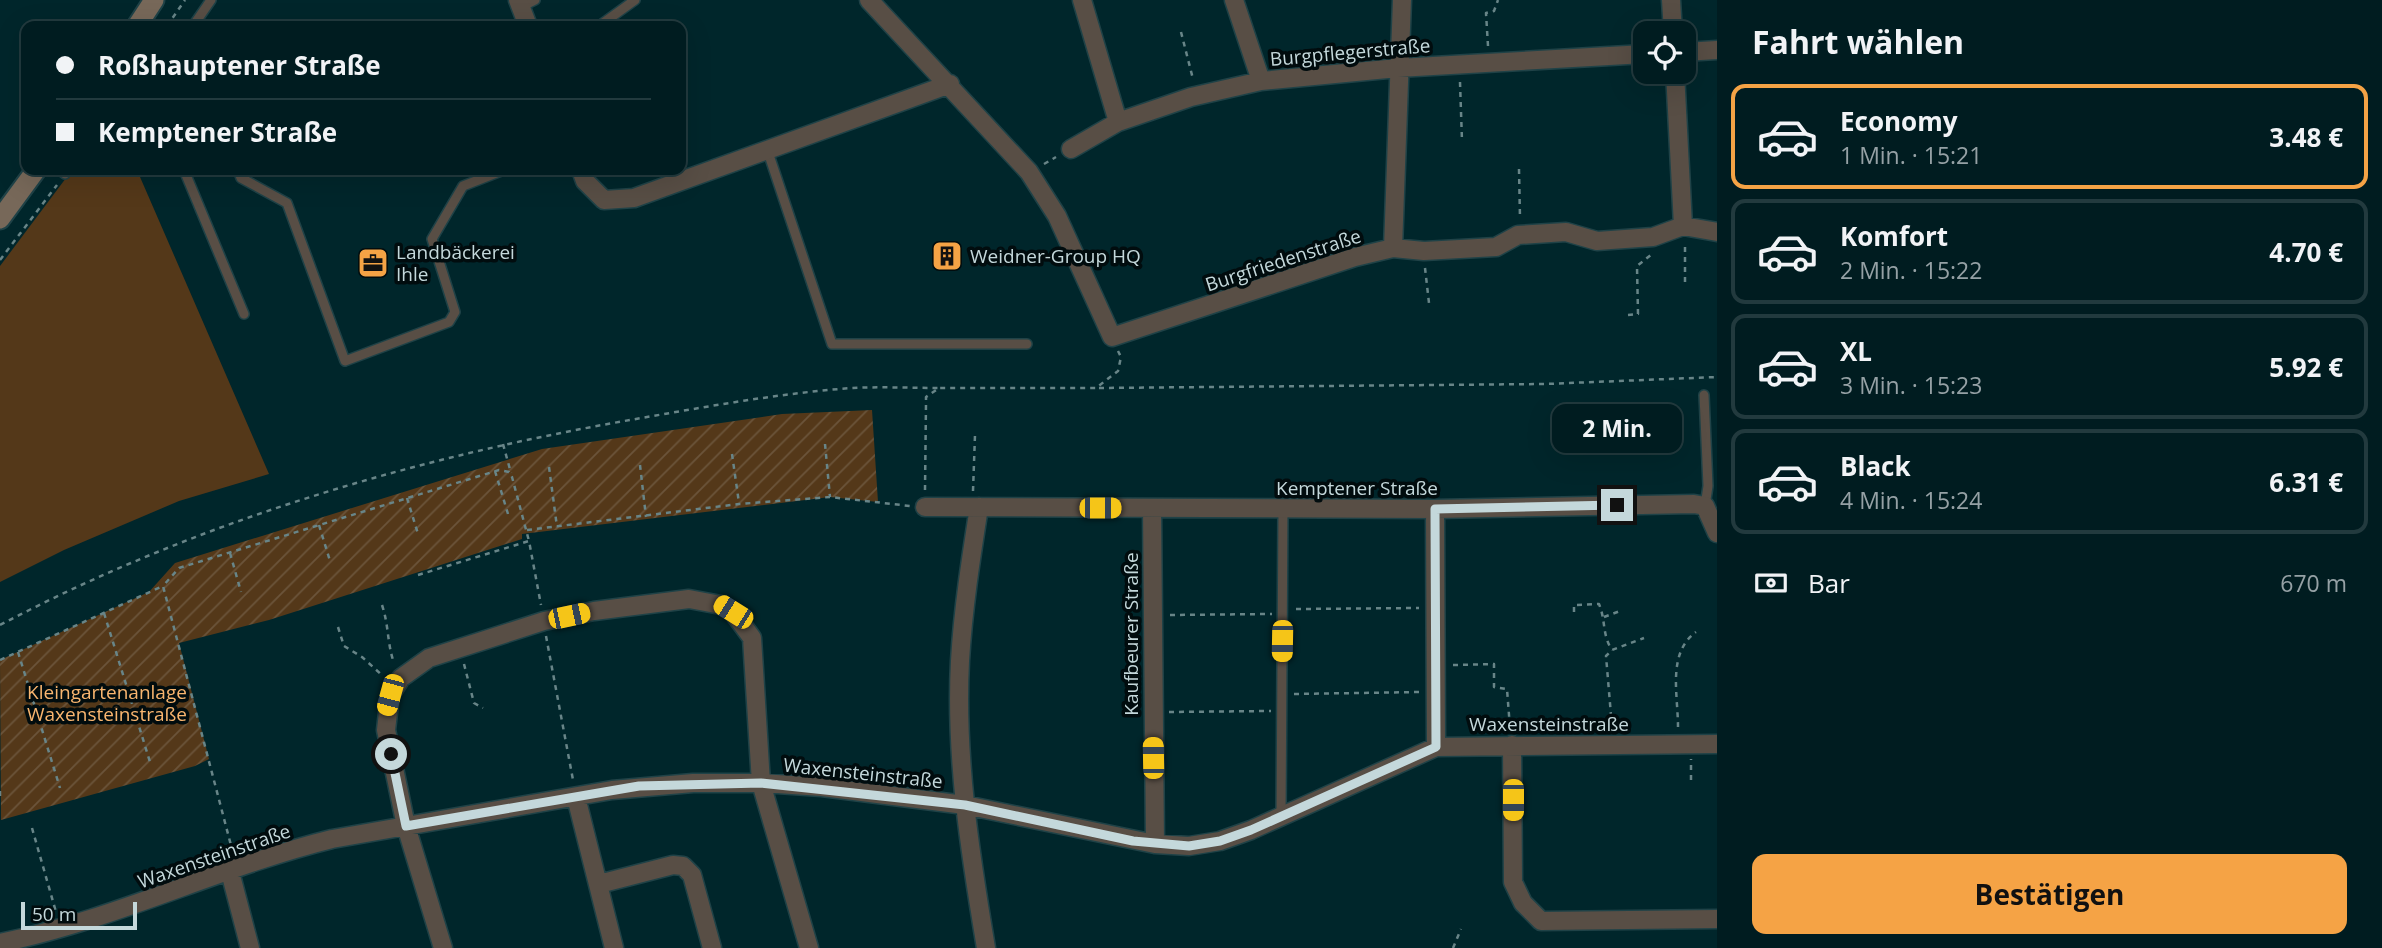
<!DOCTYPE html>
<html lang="de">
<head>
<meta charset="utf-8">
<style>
  :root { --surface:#001c20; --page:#0e292d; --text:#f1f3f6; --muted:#95a1a5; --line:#223a3e; --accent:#f5a345 }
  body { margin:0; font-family:"Open Sans",sans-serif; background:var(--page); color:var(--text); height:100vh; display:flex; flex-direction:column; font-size:26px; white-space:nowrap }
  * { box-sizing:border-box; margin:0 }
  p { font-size:23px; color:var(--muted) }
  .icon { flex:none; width:38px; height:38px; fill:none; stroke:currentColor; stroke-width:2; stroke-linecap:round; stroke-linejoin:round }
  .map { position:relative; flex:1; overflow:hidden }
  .details { display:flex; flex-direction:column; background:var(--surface); width:665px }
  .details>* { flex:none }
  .guide { position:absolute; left:21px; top:21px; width:665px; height:154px; border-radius:14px; box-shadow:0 7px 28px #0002,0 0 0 2px var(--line); display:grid; align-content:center; height:154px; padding:0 35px; background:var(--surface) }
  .fabs { position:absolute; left:1633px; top:21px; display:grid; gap:14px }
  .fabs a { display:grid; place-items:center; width:63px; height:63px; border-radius:14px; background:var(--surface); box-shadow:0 7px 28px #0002,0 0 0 2px var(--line); font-size:35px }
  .scale { position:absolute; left:21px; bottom:18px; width:116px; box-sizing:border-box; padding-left:7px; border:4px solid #c4d8db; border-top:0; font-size:19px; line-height:24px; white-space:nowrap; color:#c4d8db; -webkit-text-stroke:5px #010c0e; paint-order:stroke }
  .end { position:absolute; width:32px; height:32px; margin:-16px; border:9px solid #c4d8db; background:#111; box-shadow:0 0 0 4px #111 }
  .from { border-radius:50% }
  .bubble { position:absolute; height:49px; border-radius:14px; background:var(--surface); box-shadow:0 7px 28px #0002,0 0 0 2px var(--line); font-size:23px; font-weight:700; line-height:49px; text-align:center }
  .car { position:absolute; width:21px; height:42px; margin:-21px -10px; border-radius:9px; box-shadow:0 0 5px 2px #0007; background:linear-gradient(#f5c518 24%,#345 0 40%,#f5c518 0 76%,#345 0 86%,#f5c518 0) }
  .guide b { display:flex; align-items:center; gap:24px; height:66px; font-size:26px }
  .guide b+b { border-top:2px solid var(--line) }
  .guide i { width:18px; height:18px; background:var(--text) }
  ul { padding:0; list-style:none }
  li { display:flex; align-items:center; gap:21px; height:105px; margin:0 14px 10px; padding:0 21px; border:4px solid var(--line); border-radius:14px }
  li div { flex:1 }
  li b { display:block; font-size:26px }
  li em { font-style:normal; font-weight:700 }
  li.active { border-color:var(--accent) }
  li>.icon { width:63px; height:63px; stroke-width:1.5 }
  h2 { padding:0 35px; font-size:32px; line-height:84px }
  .pay { display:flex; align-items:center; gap:18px; height:77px; padding:0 35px; font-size:26px }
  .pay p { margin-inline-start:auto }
  .primary-button { display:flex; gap:14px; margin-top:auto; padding:14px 35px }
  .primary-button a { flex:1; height:80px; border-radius:14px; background:var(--accent); color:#111; font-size:28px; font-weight:700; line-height:80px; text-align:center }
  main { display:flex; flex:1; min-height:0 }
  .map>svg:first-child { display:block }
  .grass { fill:#543819 }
  .garden { fill:url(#garden-furrows) }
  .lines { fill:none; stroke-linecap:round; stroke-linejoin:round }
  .service-casing { stroke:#1f4247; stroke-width:12 }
  .minor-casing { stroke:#1f4247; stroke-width:21 }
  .secondary-casing { stroke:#1f4247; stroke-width:23 }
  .path { stroke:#688588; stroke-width:2.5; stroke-dasharray:5 5; stroke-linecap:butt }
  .service { stroke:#584e45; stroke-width:9 }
  .minor { stroke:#584e45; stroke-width:18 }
  .secondary { stroke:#776859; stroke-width:19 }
  .route { stroke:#c4d8db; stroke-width:9 }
  .labels { text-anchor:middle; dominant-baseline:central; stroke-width:7; stroke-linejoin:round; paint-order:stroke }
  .street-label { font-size:19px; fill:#c4d8db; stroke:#010c0e }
  .poi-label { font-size:19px; fill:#c4d8db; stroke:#010c0e; text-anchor:start }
  .park-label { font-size:19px; fill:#f8b56f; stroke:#010c0e }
</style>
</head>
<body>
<main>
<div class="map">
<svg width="1717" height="948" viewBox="0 0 1717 948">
  <defs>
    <pattern id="garden-furrows" width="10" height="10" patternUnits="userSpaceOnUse" patternTransform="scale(1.75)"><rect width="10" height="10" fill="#543819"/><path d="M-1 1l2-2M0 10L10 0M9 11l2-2" fill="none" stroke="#6b543a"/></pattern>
  </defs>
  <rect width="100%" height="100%" fill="#00262b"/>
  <path class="grass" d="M72,170H137L269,474L179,501L64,550L0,582V266Z"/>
  <path class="garden" d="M872,410L878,502L830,497L522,534V539L269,620L179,643L209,759L195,766L1,820L0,660L149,592L175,563L542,449L782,414Z"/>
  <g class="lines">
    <g class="service-casing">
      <path id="service" d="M521,7L535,0
        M193,26L211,0
        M599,26L635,0
        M768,152L832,344H1027
        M60,170L65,174
        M184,170L244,314
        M238,170L241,178L287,203L345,361L449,322L455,312L432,239L463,186L504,170
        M1704,395L1708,486L1705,506
        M1281,817L1283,508"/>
    </g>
    <g class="minor-casing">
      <path id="minor" d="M518,0L528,26
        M869,0L1029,172L1057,216L1112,337L1355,257L1393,248L1424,251L1496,247L1518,235L1566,232L1597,241L1653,237L1683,226L1717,232
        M1082,0L1118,122
        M1234,0L1261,81
        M1671,0L1673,33
        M1684,52L1717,50
        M1675,72L1683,226
        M1071,149L1118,122L1191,97L1261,81L1398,68L1645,54
        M581,170L585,181L604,200L634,198L950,84
        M1393,248L1402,0
        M925,507L1435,509L1694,504L1705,506L1717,533
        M979,507C971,558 963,609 960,661C955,757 970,853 986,948
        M1152,508L1155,844
        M1435,509L1436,747
        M1512,745L1513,882L1523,903L1541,921L1717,919
        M576,797L614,948
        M229,868L250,948
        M599,884L673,865L683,866L692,875L712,948
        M0,943C114,920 219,867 332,839L612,790L693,783H761L822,787L965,805L1155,844L1189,846L1220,841L1251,830L1436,747L1717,744
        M443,948L406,826L386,730L390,695L401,678L429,658L544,621L594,611L689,599L721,605L733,612L752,638L761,783L809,948"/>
    </g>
    <g class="secondary-casing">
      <path id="secondary" d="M137,26L154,0
        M0,219L36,170"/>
    </g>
    <path class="path" d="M167,26L185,0
      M1181,32L1193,79
      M1488,46L1486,13L1494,11L1498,0
      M1460,82L1462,141
      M1044,164L1056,157
      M1519,169L1520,218
      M0,260L57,185
      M1425,268L1429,303
      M1685,282V244
      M1628,315L1638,314L1637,266L1652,254
      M1099,388L1545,384L1717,377
      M503,444L511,473
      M825,444L830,497
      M732,454L739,503
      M640,465L646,517
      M549,467L557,527
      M495,471L508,514
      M925,490L926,403V397L939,388H1096L1118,371L1121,357L1118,351
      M973,491L975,435
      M407,498L418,534
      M319,525L330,561
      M527,530L739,504L830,497L910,506
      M230,553L241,592
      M418,575L529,541L541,605
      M382,605C389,626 387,643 394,663
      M1296,609L1419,608
      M1574,612V605L1599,604C1606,621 1602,635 1612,650
      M104,613L150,762
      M1170,615L1272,614
      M1604,617L1620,611
      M0,625C196,522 412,458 630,420C699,408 769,395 839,389C872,386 906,388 939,388
      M338,627L344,646L362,657L383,676
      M546,636L573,780
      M18,652L60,788
      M0,660L163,586
      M464,664L474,703L483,708
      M1453,665L1494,664V687L1507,689L1510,728
      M1294,694L1421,692
      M1169,712L1271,711
      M1612,727L1606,656L1612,650L1644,638
      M1678,727C1678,694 1667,653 1696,632
      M1691,780V759
      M0,791V798
      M32,828L56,912
      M233,853L163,586L179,568L499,470L509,472L512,477L529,541
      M1453,948L1461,929"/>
    <use href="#service" class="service"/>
    <use href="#minor" class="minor"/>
    <use href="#secondary" class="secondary"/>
  </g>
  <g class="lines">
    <path class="route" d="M391,754L406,826L639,786L761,783L965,805L1133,841L1189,846L1220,841L1251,830L1436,747L1435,509L1617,505"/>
  </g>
  <defs>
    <g id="building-square" transform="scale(1.575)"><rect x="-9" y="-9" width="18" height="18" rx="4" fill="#f5a345" stroke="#010c0e"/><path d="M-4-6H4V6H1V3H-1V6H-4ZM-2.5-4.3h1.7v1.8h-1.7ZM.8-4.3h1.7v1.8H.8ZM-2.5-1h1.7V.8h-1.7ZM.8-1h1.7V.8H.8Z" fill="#111"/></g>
    <g id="office-square" transform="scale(1.575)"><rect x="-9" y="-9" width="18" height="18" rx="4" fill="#f5a345" stroke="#010c0e"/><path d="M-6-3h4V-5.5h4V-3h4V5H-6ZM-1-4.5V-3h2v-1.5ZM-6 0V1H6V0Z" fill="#111"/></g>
  </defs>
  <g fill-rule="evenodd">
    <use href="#building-square" x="947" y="256"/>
    <use href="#office-square" x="373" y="263"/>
  </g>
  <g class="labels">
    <g class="street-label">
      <text transform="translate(1350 52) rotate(-5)">Burgpflegerstraße</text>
      <text transform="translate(1283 260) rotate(-18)">Burgfriedenstraße</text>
      <text x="1357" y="488">Kemptener Straße</text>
      <text transform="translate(1131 634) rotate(-90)">Kaufbeurer Straße</text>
      <text x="1549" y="724">Waxensteinstraße</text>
      <text transform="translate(863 773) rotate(6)">Waxensteinstraße</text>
      <text transform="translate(214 856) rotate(-19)">Waxensteinstraße</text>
    </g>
    <g class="poi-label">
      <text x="396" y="252">Landbäckerei<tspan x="396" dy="22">Ihle</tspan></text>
      <text x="970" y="256">Weidner-Group HQ</text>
    </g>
    <g class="park-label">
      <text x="107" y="692">Kleingartenanlage<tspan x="107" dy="22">Waxensteinstraße</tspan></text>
    </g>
  </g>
</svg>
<div class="fabs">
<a><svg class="icon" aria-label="locate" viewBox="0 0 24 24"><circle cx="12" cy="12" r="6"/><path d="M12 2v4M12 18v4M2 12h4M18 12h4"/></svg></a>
</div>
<div class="scale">50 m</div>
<i class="end from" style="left:391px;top:754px"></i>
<i class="end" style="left:1617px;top:505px"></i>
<div class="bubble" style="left:1552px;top:404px;width:130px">2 Min.</div>
<i class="car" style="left:1100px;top:508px;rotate:90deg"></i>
<i class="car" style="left:733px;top:612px;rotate:302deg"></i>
<i class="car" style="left:569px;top:616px;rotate:78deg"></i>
<i class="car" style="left:1282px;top:641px;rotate:181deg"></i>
<i class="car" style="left:390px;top:695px;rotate:195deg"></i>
<i class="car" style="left:1153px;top:758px;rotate:359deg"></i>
<i class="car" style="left:1513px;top:800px;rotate:180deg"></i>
<div class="guide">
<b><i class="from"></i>Roßhauptener Straße</b>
<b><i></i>Kemptener Straße</b>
</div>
</div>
<section class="details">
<h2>Fahrt wählen</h2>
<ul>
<li class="active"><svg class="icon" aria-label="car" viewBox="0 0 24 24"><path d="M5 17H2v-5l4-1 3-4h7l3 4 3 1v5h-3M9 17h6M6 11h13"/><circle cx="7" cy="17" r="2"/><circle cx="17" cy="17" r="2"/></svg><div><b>Economy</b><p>1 Min. · 15:21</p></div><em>3.48 €</em></li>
<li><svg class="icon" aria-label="car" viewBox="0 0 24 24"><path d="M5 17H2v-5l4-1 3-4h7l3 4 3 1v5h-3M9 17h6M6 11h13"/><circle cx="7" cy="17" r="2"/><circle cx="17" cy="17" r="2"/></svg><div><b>Komfort</b><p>2 Min. · 15:22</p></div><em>4.70 €</em></li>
<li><svg class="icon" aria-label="car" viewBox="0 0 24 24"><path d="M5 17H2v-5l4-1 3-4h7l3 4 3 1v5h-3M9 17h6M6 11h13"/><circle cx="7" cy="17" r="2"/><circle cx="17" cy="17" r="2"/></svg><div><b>XL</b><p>3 Min. · 15:23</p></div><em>5.92 €</em></li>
<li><svg class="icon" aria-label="car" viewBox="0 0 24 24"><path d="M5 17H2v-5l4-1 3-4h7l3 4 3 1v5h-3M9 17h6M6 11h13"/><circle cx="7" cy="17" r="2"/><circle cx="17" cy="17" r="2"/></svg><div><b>Black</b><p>4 Min. · 15:24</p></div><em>6.31 €</em></li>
</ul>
<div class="pay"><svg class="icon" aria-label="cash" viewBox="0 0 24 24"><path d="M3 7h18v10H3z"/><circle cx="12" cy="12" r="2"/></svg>Bar<p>670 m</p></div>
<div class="primary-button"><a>Bestätigen</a></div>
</section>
</main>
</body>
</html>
